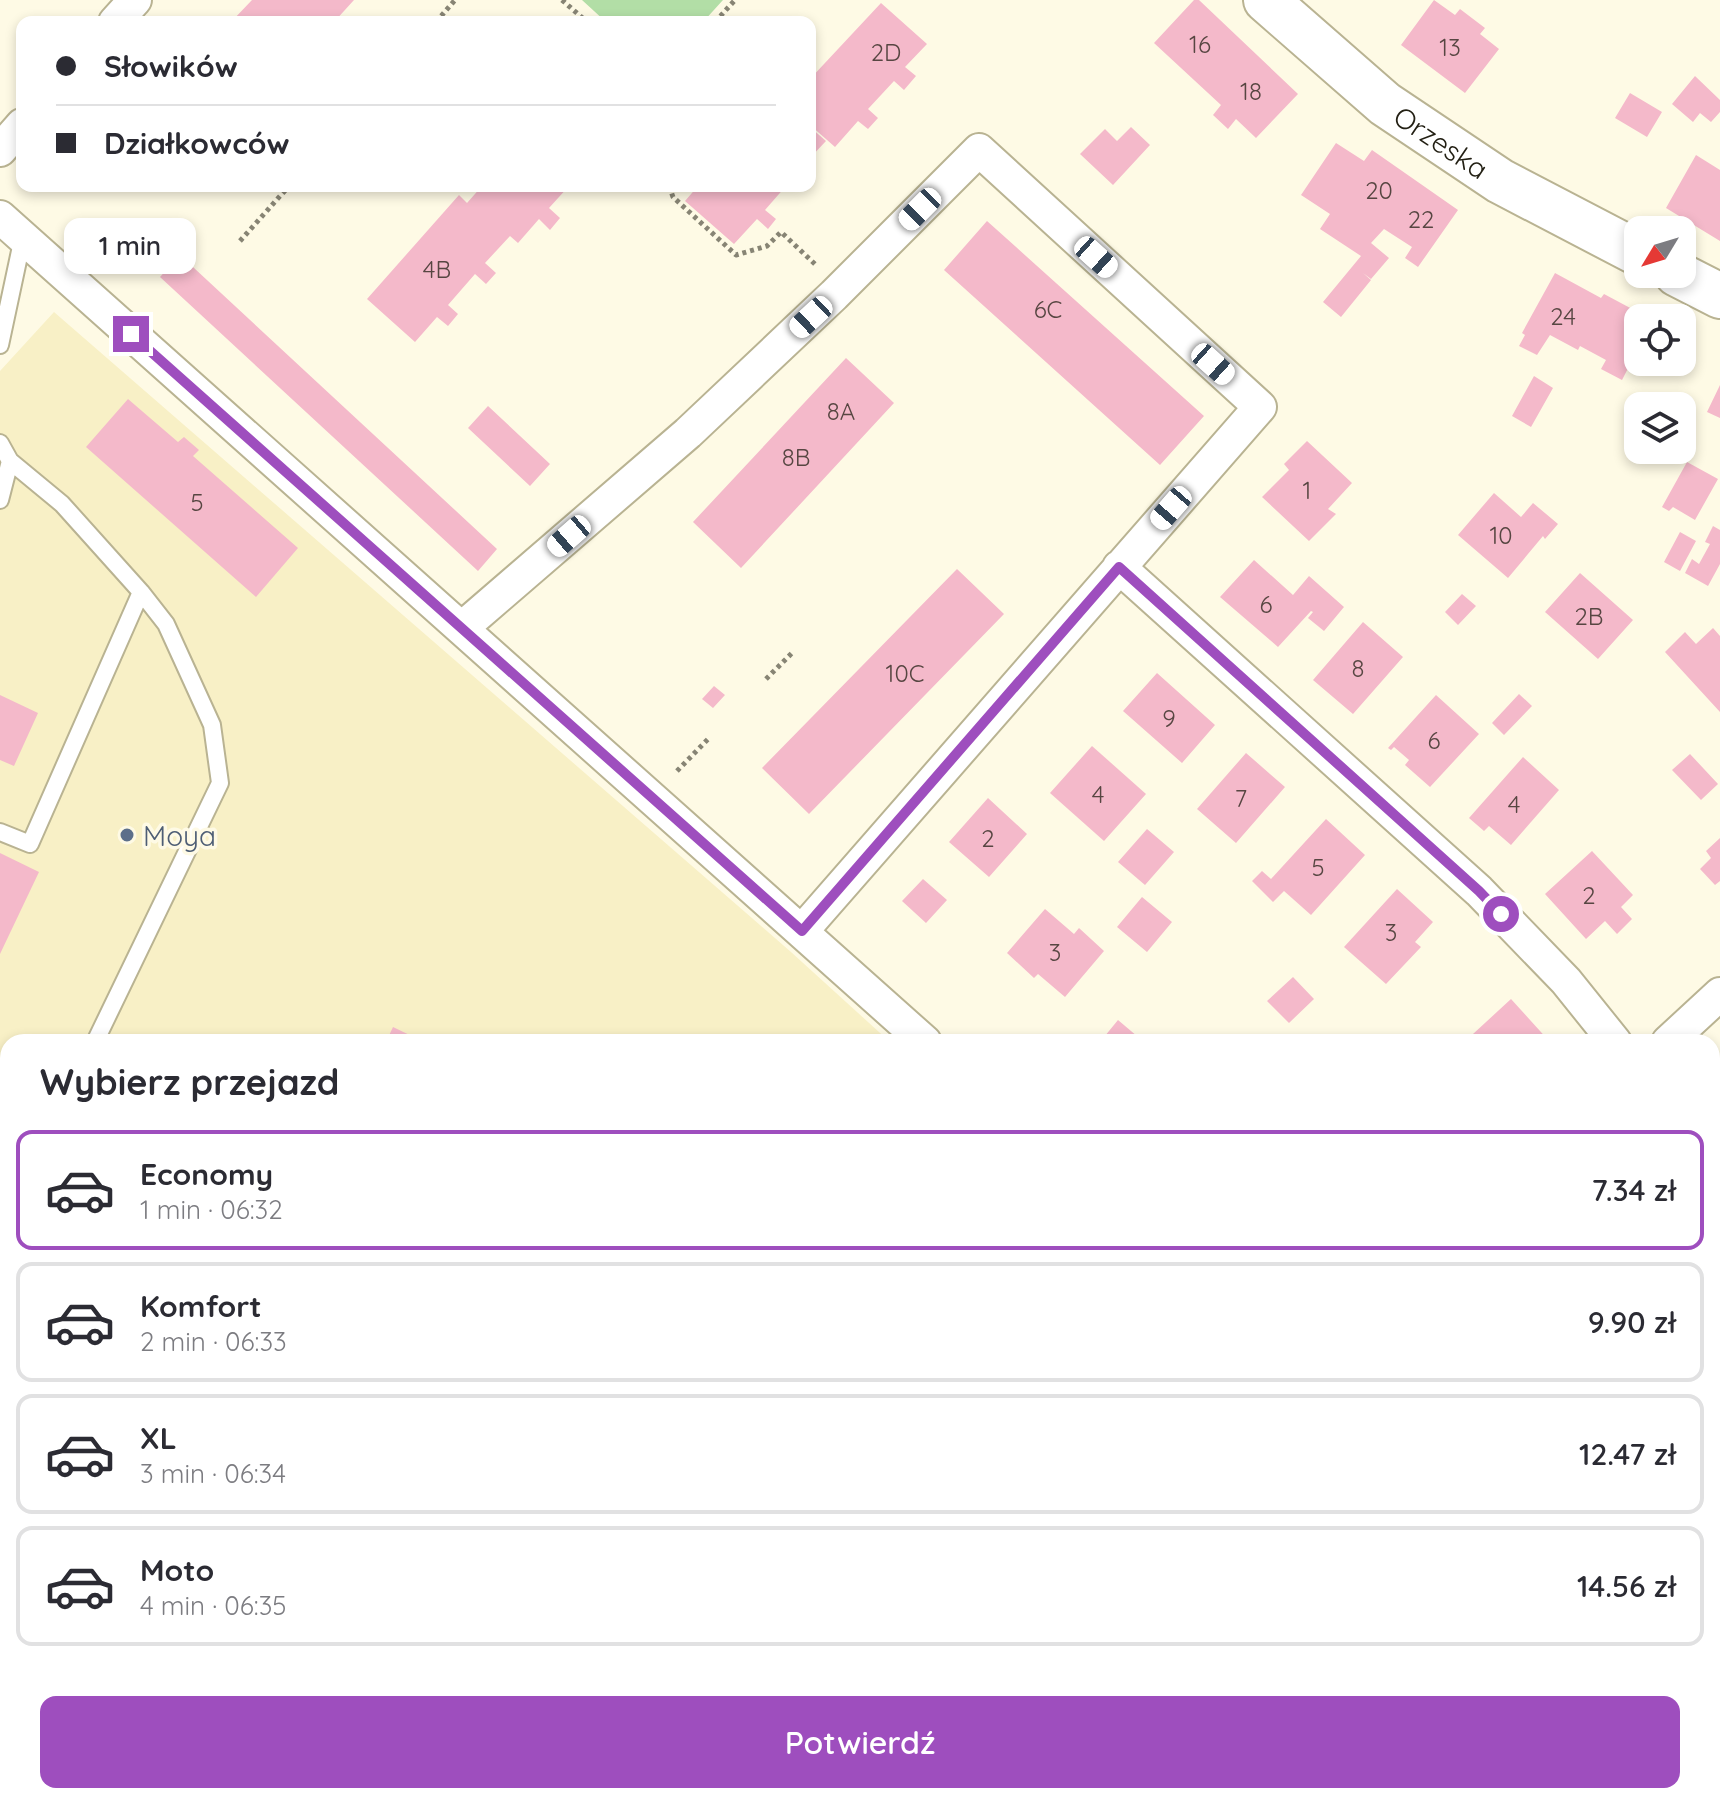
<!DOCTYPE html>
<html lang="pl">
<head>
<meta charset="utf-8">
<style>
  :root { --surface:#fff; --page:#f2f2f3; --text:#2b2b33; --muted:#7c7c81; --line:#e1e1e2; --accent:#9e4ebe }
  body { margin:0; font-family:Quicksand,sans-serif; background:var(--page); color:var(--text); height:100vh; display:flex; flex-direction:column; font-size:30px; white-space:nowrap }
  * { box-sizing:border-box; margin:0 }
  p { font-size:26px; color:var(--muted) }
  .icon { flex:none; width:44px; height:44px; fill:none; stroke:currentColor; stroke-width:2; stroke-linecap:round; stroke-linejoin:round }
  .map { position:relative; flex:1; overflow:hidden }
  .panel { position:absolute; left:0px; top:1034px; width:1720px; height:770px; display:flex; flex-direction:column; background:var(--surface); border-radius:24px 24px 0 0; box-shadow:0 4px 12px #0003 }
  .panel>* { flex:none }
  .guide { position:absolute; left:16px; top:16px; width:800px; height:176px; border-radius:16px; box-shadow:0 4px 12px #0003; display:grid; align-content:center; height:176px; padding:0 40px; background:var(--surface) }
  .needle { width:52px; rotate:232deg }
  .controls { position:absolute; left:1624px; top:216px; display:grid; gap:16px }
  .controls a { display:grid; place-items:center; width:72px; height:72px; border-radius:16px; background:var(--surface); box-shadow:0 4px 12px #0003; font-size:40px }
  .end { position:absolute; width:36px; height:36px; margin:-18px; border:10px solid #9e4ebe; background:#fff; box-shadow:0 0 0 4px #fff }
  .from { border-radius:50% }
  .bubble { position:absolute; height:56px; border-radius:16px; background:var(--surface); box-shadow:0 4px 12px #0003; font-size:26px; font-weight:600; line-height:56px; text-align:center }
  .car { position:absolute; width:24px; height:48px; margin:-24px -12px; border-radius:10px; box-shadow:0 0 6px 2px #0007; background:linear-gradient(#fff 24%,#345 0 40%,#fff 0 76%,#345 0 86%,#fff 0) }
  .guide b { display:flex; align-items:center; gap:28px; height:76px; font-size:30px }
  .guide b+b { border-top:2px solid var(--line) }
  .guide i { width:20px; height:20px; background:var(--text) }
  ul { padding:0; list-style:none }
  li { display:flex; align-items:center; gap:24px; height:120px; margin:0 16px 12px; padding:0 24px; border:4px solid var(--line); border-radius:16px }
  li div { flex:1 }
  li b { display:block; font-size:30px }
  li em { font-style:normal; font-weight:600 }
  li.active { border-color:var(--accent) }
  li>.icon { width:72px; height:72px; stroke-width:1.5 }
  h2 { padding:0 40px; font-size:36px; line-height:96px }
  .primary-button { display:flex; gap:16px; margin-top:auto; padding:16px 40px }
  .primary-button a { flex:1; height:92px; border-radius:16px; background:var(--accent); color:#fff; font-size:32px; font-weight:600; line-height:92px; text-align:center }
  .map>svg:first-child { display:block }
  .built { fill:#f8f0c6 }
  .green { fill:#b2dea6 }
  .building { fill:#f4b9ca }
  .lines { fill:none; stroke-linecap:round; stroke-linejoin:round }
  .lane-casing { stroke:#b9b392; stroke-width:20 }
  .street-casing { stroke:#b9b392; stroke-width:36 }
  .secondary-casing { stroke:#b9b392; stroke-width:48 }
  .path { stroke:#878474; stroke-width:5; stroke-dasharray:4 4; stroke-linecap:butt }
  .lane { stroke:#fff; stroke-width:16 }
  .street { stroke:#fff; stroke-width:32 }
  .secondary { stroke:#fff; stroke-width:44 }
  .route { stroke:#9e4ebe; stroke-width:10 }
  .service-dot { fill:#5c6f8a; stroke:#fefae5; stroke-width:3 }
  .labels { text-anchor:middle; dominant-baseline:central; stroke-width:7; stroke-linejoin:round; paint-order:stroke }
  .number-label { font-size:24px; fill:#574642 }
  .street-label { font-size:28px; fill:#232014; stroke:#fefae5 }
  .service-label { font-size:28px; fill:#4e5e75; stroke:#fefae5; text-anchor:start }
</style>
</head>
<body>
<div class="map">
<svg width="1720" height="1803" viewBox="0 0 1720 1803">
  <rect width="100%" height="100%" fill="#fefae5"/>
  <path class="built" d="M54,312L791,952L890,1042H8V1255L0,1252V371Z
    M377,1796H660L657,1803H380Z"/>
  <path class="green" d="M582,0H723L703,22H606Z
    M0,1252L8,1255V1796H377L380,1803H0Z
    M660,1796H1027L1030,1803H657Z"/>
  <path class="building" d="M252,0H354L334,22L324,18L320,22H231Z
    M1194,0H1199L1298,94L1256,138L1236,119L1228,129L1213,115L1221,105L1154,43Z
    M1434,0L1455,15L1460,9L1485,28L1480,34L1499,49L1465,93L1401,45Z
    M881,3L927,44L905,67L916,76L904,90L894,81L868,109L878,118L868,129L858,121L835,147L810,125V79Z
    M1695,76L1720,100V112L1711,122L1700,113L1693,122L1672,104Z
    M1630,93L1662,112L1647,137L1615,118Z
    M810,127L826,141L810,158Z
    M1131,127L1150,145L1113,185L1080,154L1105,129L1117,141Z
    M1336,143L1364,161L1372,150L1458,210L1418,267L1405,258L1412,247L1384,229L1371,243L1389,258L1371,279L1363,273L1371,280L1341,317L1323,302L1361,256L1320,229L1330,214L1301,195Z
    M1696,155L1720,170V241L1666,208Z
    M482,186H569L549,208L560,218L550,230L539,219L518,243L510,236L485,263L496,273L486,284L475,274L448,305L458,314L448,326L437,317L415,342L367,299L459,195L467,203Z
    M698,186H786L765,210L776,219L768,229L757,219L734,244L685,201Z
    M987,221L1204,416L1160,465L944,270Z
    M180,255L497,549L478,571L160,277Z
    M1555,273L1601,298L1604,294L1649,318H1638V349L1622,380L1601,369L1606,360L1580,346L1578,350L1550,335L1537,355L1519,346L1525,335L1522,333Z
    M846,358L894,403L741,568L693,522Z
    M1534,376L1553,388L1531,427L1512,416Z
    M1720,385V418L1707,412Z
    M128,399L178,442L184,437L199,450L193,456L298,548L256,597L86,447Z
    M488,406L550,464L530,486L468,428Z
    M1307,441L1352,483L1328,509L1336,514L1309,541L1262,497L1289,470L1284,464Z
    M1687,462L1718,479L1695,520L1673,507L1669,511L1662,507Z
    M1494,493L1521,517L1533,503L1558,524L1545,539L1543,536L1508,578L1458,535Z
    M1713,526L1720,530V564L1708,586L1685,573L1692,559L1699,564L1710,544L1705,542Z
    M1680,532L1696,541L1680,571L1664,562Z
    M1254,560L1293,595L1309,576L1344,607L1324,631L1308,618L1313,612L1311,611L1278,647L1220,597Z
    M957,569L1004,614L809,814L762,768Z
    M1580,573L1633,620L1598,659L1545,612Z
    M1462,594L1476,606L1458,625L1445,612Z
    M1363,622L1403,657L1353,714L1313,680Z
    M1713,628L1720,636V712L1665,652L1685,632L1696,644Z
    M1157,673L1215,725L1182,763L1123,711Z
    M714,686L725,695L713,708L702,699Z
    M1519,694L1532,706L1504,735L1492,723Z
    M0,695L38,713L14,766L0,760Z
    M1436,695L1479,734L1430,787L1405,765L1409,760L1394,747L1391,750L1388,748Z
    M1092,746L1146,794L1104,841L1050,793Z
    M1246,753L1285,787L1236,843L1197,809Z
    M1690,754L1718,784L1701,800L1672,770Z
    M1523,757L1559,790L1511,845L1489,826L1484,831L1469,818Z
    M988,798L1027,834L989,877L949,842Z
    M1326,819L1365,855L1311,915L1284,891L1273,902L1252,881L1262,871L1271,879Z
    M1147,829L1174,852L1145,885L1118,862Z
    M1720,838V881L1715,885L1700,869L1711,858L1706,851Z
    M1592,851L1633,895L1621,907L1632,919L1617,934L1605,921L1586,939L1545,894Z
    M0,853L39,872L0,954Z
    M923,879L947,900L926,923L902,901Z
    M1397,889L1433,922L1415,942L1421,947L1386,984L1344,947Z
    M1142,897L1172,922L1147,952L1117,927Z
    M1045,909L1074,934L1079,928L1104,951L1065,997L1038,974L1034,978L1007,953Z
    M1293,977L1314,999L1289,1023L1267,1001Z
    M1511,999L1550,1042H1480L1473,1034Z
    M1118,1020L1144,1042H1100Z
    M393,1027L424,1042H386Z
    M1720,1057V1082L1712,1074V1064Z
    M1712,1154L1720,1163V1203L1712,1210Z
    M0,1203L8,1207V1249L0,1245Z
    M1712,1384L1720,1395V1485L1712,1473Z
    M1720,1488V1507L1712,1495Z
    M1720,1753V1797L1715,1799L1712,1791V1757Z
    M613,1796H652L649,1803H610Z
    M1176,1796H1181L1184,1803H1160Z
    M1412,1796H1436L1439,1803H1397Z
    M1666,1796H1670L1673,1803H1650Z"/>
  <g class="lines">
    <g class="lane-casing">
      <path id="lane" d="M0,345L23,237
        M0,443L10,461L62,504L141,592L166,624L212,725L220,783L95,1042
        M0,500L10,461
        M0,832L30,844L141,592
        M481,1796L491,1803
        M574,1803L577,1796"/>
    </g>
    <g class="street-casing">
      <path id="street" d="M115,22L135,0
        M0,150L22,125
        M0,217L925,1042
        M1119,567L1479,891L1566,981L1615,1042
        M462,628L688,433L834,295L979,150L1260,407L802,931
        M1668,1042L1720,994
        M1712,1310L1720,1318
        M1041,1796L1044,1803
        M1506,1796L1509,1803"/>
    </g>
    <g class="secondary-casing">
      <g id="secondary">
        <path id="s1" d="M1266,0L1385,104L1500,181L1638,253"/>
        <path d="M1677,274L1720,296"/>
      </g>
    </g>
    <path class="path" d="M562,0L587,22
      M436,22L455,0
      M715,22L735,0
      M669,186L673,197L736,255L767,246L781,232L817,266
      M240,241L289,186
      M766,679L793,652
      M677,771L710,737
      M744,1796L748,1803"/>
    <use href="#lane" class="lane"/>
    <use href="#street" class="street"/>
    <use href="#secondary" class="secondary"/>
  </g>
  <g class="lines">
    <path class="route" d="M131,334L802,931L1119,567L1479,891L1501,914"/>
  </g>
  <circle class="service-dot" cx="127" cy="835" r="8"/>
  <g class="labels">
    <g class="number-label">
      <text x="1200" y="44">16</text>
      <text x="1450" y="47">13</text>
      <text x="886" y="52">2D</text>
      <text x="1251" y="91">18</text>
      <text x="1379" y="190">20</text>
      <text x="1421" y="219">22</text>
      <text x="437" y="269">4B</text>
      <text x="1048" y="309">6C</text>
      <text x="1563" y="316">24</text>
      <text x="841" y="411">8A</text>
      <text x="796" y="457">8B</text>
      <text x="1307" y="490">1</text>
      <text x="197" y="502">5</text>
      <text x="1501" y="535">10</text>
      <text x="1266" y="604">6</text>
      <text x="1589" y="616">2B</text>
      <text x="1358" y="668">8</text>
      <text x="905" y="673">10C</text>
      <text x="1169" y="718">9</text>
      <text x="1434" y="740">6</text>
      <text x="1098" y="794">4</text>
      <text x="1241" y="798">7</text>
      <text x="1514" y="804">4</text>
      <text x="988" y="838">2</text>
      <text x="1318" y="867">5</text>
      <text x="1589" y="895">2</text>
      <text x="1391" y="932">3</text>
      <text x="1055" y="952">3</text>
    </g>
    <g class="street-label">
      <text stroke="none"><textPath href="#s1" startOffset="226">Orzeska</textPath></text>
    </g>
    <g class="service-label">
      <text x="143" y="835">Moya</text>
    </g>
  </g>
</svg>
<div class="controls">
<a><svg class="needle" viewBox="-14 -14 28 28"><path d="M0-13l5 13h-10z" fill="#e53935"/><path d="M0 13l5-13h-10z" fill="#7c7c81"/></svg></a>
<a><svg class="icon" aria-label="locate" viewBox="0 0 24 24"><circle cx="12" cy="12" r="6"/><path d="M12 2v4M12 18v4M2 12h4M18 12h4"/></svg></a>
<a><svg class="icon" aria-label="layers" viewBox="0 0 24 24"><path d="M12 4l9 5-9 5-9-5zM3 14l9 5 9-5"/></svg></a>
</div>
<i class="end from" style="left:1501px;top:914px"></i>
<i class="end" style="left:131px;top:334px"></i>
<div class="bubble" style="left:64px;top:218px;width:132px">1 min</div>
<i class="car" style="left:920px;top:209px;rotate:225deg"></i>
<i class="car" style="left:1096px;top:257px;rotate:132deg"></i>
<i class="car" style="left:811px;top:317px;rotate:227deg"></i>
<i class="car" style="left:1213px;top:364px;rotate:132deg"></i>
<i class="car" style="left:1171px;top:508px;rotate:221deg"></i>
<i class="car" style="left:569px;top:536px;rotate:229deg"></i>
<div class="guide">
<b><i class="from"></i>Słowików</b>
<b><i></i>Działkowców</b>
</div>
<section class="panel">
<h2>Wybierz przejazd</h2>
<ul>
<li class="active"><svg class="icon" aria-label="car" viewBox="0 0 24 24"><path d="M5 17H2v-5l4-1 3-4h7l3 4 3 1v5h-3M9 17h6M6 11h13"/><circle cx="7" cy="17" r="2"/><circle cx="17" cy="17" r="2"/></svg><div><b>Economy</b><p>1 min · 06:32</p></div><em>7.34 zł</em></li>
<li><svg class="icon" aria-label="car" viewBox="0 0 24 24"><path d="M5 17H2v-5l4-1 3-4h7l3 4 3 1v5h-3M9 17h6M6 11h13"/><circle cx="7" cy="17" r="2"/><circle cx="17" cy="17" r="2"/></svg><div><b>Komfort</b><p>2 min · 06:33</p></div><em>9.90 zł</em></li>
<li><svg class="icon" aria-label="car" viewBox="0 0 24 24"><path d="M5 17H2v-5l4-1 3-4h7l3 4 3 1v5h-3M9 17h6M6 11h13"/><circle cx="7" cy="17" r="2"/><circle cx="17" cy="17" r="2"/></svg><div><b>XL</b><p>3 min · 06:34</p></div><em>12.47 zł</em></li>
<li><svg class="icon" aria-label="car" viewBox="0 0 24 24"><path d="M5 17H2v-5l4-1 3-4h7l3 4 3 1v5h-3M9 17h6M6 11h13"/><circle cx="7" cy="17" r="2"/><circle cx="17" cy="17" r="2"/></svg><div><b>Moto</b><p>4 min · 06:35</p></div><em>14.56 zł</em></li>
</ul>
<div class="primary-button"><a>Potwierdź</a></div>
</section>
</div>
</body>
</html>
